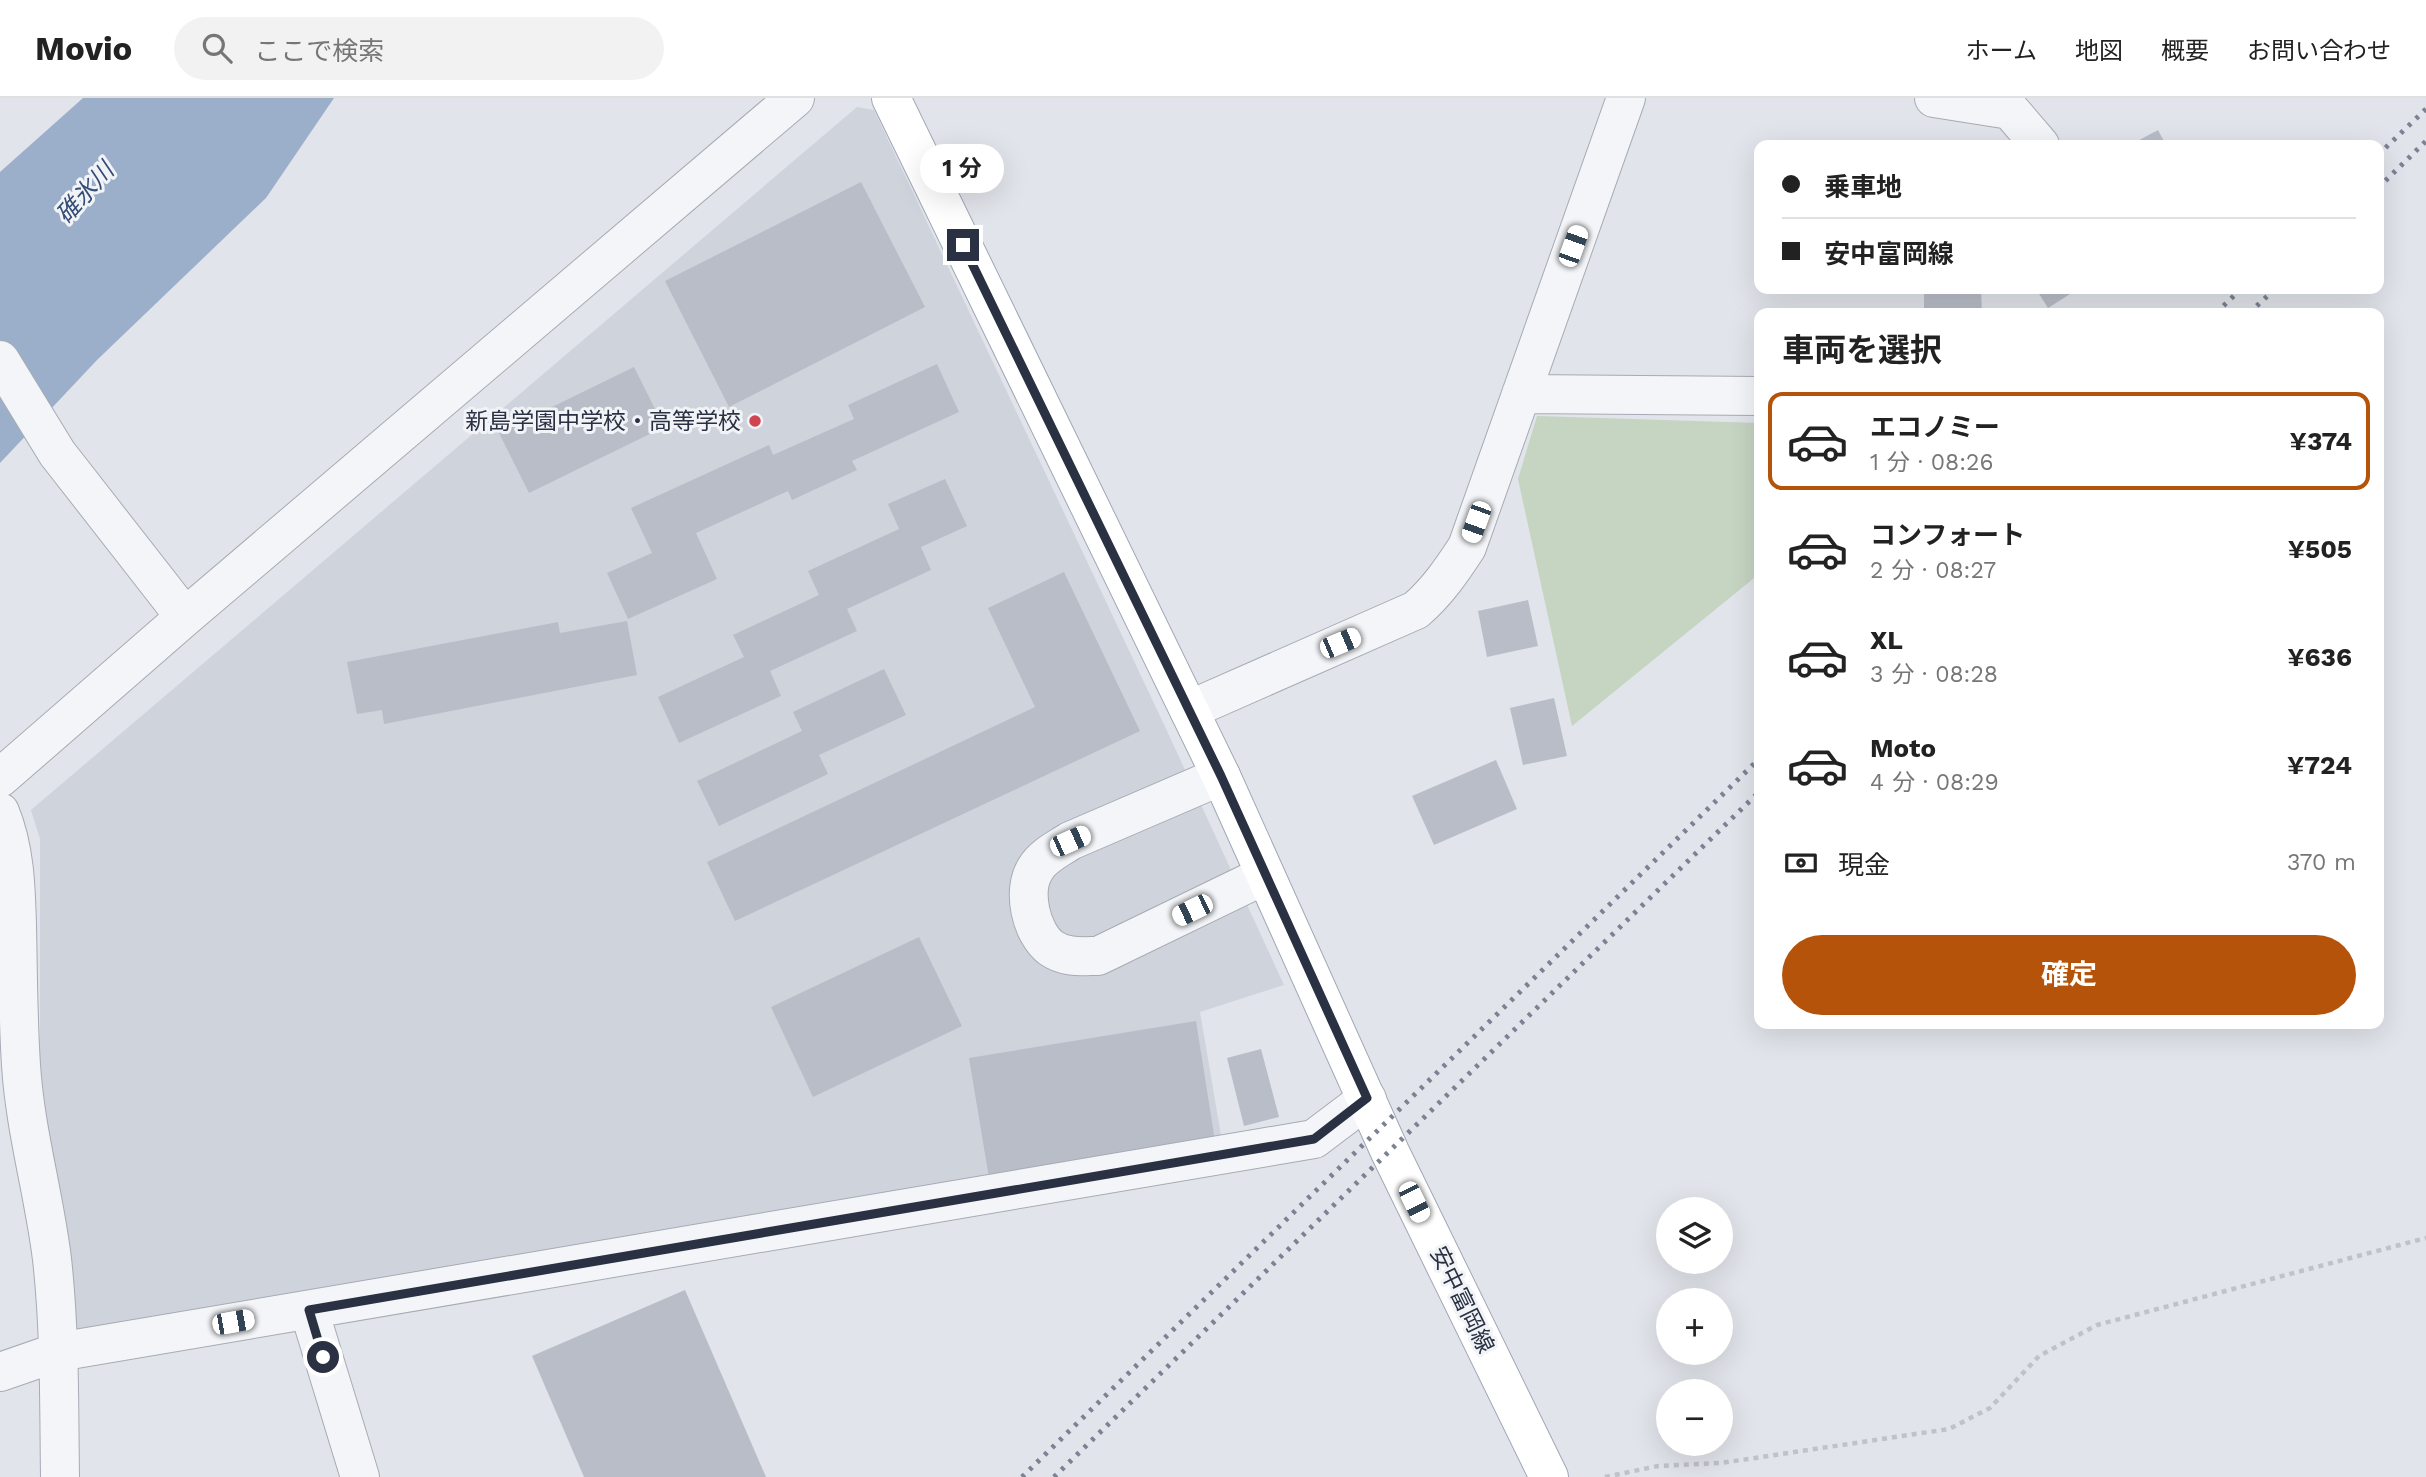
<!DOCTYPE html>
<html lang="ja">
<head>
<meta charset="utf-8">
<style>
  :root { --surface:#fff; --page:#f2f2f2; --text:#222; --muted:#767676; --line:#e0e0e0; --accent:#b45309 }
  body { margin:0; font-family:"Work Sans","Noto Sans JP",sans-serif; background:var(--page); color:var(--text); height:100vh; display:flex; flex-direction:column; font-size:26px; white-space:nowrap }
  * { box-sizing:border-box; margin:0 }
  p { font-size:23px; color:var(--muted) }
  .icon { flex:none; width:38px; height:38px; fill:none; stroke:currentColor; stroke-width:2; stroke-linecap:round; stroke-linejoin:round }
  .map { position:relative; flex:1; overflow:hidden }
  .panel { position:absolute; left:1754px; top:210px; width:630px; height:721px; display:flex; flex-direction:column; background:var(--surface); border-radius:14px; box-shadow:0 7px 28px #0002 }
  .panel>* { flex:none }
  .banner { position:absolute; left:1754px; top:42px; width:630px; height:154px; border-radius:14px; box-shadow:0 7px 28px #0002; display:grid; align-content:center; height:154px; padding:0 28px; background:var(--surface) }
  .fabs { position:absolute; left:1656px; top:1099px; display:grid; gap:14px }
  .fabs a { display:grid; place-items:center; width:77px; height:77px; border-radius:50%; background:var(--surface); box-shadow:0 7px 28px #0002; font-size:35px }
  .end { position:absolute; width:32px; height:32px; margin:-16px; border:9px solid #293142; background:#fff; box-shadow:0 0 0 4px #fff }
  .from { border-radius:50% }
  .bubble { position:absolute; height:49px; border-radius:24px; background:var(--surface); box-shadow:0 7px 28px #0002; font-size:23px; font-weight:700; line-height:49px; text-align:center }
  .car { position:absolute; width:21px; height:42px; margin:-21px -10px; border-radius:9px; box-shadow:0 0 5px 2px #0007; background:linear-gradient(#fff 24%,#345 0 40%,#fff 0 76%,#345 0 86%,#fff 0) }
  .banner b { display:flex; align-items:center; gap:24px; height:66px; font-size:26px }
  .banner b+b { border-top:2px solid var(--line) }
  .banner i { width:18px; height:18px; background:var(--text) }
  ul { padding:0; list-style:none }
  li { display:flex; align-items:center; gap:21px; height:98px; margin:0 14px 10px; padding:0 14px; border:4px solid transparent; border-radius:14px }
  li div { flex:1 }
  li b { display:block; font-size:26px }
  li em { font-style:normal; font-weight:700 }
  li.selected { border-color:var(--accent) }
  li>.icon { width:63px; height:63px; stroke-width:1.5 }
  h2 { padding:0 28px; font-size:32px; line-height:84px }
  .pay { display:flex; align-items:center; gap:18px; height:77px; padding:0 28px; font-size:26px }
  .pay p { margin-inline-start:auto }
  .primary-button { display:flex; gap:14px; margin-top:auto; padding:14px 28px }
  .primary-button a { flex:1; height:80px; border-radius:42px; background:var(--accent); color:#fff; font-size:28px; font-weight:700; line-height:80px; text-align:center }
  header { display:flex; align-items:center; gap:42px; box-sizing:border-box; height:98px; padding:0 35px; background:var(--surface); border-bottom:2px solid var(--line) }
  header strong { font-size:33px }
  nav { display:flex; gap:38px; margin-inline-start:auto; font-size:24px }
  .search { width:490px; height:63px; background:var(--page); display:flex; align-items:center; gap:18px; box-sizing:border-box; padding:0 24px; border-radius:38px; color:var(--muted); font-size:26px }
  .map>svg:first-child { display:block }
  .built { fill:#cfd3dc }
  .green { fill:#c6d4c2 }
  .water { fill:#9cafca }
  .building { fill:#b8bdc7 }
  .lines { fill:none; stroke-linecap:round; stroke-linejoin:round }
  .minor-casing { stroke:#a6abb4; stroke-width:40 }
  .major-casing { stroke:#a0a8b6; stroke-width:40 }
  .path { stroke:#bfc2c9; stroke-width:4.5; stroke-dasharray:5 5; stroke-linecap:butt }
  .minor { stroke:#f4f5f8; stroke-width:38 }
  .major { stroke:#fff; stroke-width:38 }
  .rail { stroke:#7a8294; stroke-width:5; stroke-dasharray:3.5 7; stroke-linecap:butt }
  .route { stroke:#293142; stroke-width:9 }
  .poi-dot { fill:#d04551; stroke:#f1f3f7; stroke-width:2.5 }
  .labels { text-anchor:middle; dominant-baseline:central; stroke-width:6; stroke-linejoin:round; paint-order:stroke }
  .poi-label { font-size:23px; fill:#293142; stroke:#f1f3f7; text-anchor:end }
  .street-label { font-size:23px; fill:#293142; stroke:#f1f3f7 }
  .water-label { font-size:24px; font-style:italic; fill:#334d77; stroke:#f1f3f7 }
</style>
</head>
<body>
<header>
<strong>Movio</strong>
<div class="search"><svg class="icon" aria-label="search" viewBox="0 0 24 24"><circle cx="10" cy="10" r="6"/><path d="M15 15l6 6"/></svg>ここで検索</div>
<nav><a>ホーム</a><a>地図</a><a>概要</a><a>お問い合わせ</a></nav>
</header>
<div class="map">
<svg width="2426" height="1379" viewBox="0 0 2426 1379">
  <rect width="100%" height="100%" fill="#e1e4ea"/>
  <path class="built" d="M857,9L874,12L1168,635L1284,887L1200,914L1222,1043L86,1236L75,1231L40,1020V741L31,712Z"/>
  <path class="green" d="M1537,318L1759,325V476L1572,628L1518,381Z"/>
  <path class="water" d="M83,0H334L266,100L97,262L0,365V74Z"/>
  <path class="building" d="M2158,32L2166,47H2130Z
    M861,84L925,209L729,309L665,183Z
    M1924,191H1981L1982,215H1924Z
    M2036,191H2078L2048,210Z
    M937,266L959,314L852,363L857,372L792,402L788,393L696,435L717,481L628,521L607,475L652,455L631,410L769,347L773,357L854,321L848,307Z
    M634,269L664,329L529,395L499,335Z
    M945,381L967,428L921,449L931,472L847,511L857,533L770,573L781,598L679,645L658,599L744,559L733,537L819,497L808,473L899,431L888,406Z
    M1064,474L1140,633L735,823L707,764L1035,609L988,510Z
    M1528,502L1538,548L1487,559L1478,513Z
    M627,523L637,577L384,626L382,612L357,616L347,564L558,524L560,535Z
    M884,571L906,617L819,657L828,676L719,728L697,683L802,633L793,614Z
    M1554,600L1567,658L1523,667L1510,610Z
    M1496,662L1517,711L1434,747L1412,698Z
    M919,839L962,928L813,999L771,909Z
    M1196,923L1215,1043L989,1080L969,960Z
    M1261,951L1279,1019L1244,1028L1227,960Z
    M685,1192L766,1379H584L532,1258Z"/>
  <g class="lines">
    <g class="minor-casing">
      <path id="minor" d="M1934,0L2010,12L2040,47
        M0,262L57,355L185,519
        M1521,296L1759,298
        M1189,612L1416,512C1437,494 1452,472 1467,449L1626,0
        M1221,678L1070,743C1058,751 1043,758 1036,770C1021,792 1031,835 1051,850C1065,860 1082,858 1098,858L1265,777
        M0,680L185,519L795,0
        M0,714C15,750 16,790 17,828C18,874 18,921 21,967C25,1032 44,1096 52,1161C60,1233 59,1307 60,1379
        M309,1212L360,1379
        M0,1274L58,1254L1314,1041L1367,1001"/>
    </g>
    <g class="major-casing">
      <path id="major" d="M891,0L1221,678L1390,1054L1549,1379"/>
    </g>
    <path class="path" d="M1605,1379L1658,1368L1721,1365L1949,1331L1990,1310L2039,1258L2097,1227L2426,1140"/>
    <use href="#minor" class="minor"/>
    <use href="#major" class="major"/>
    <path class="rail" d="M2378,57L2426,11
      M2378,90L2426,43
      M2216,215L2241,191
      M2249,215L2275,191
      M1022,1379L1759,661
      M1054,1379L1759,694"/>
  </g>
  <g class="lines">
    <path class="route" d="M323,1259L309,1212L1314,1041L1367,1000L1221,678L963,147"/>
  </g>
  <circle class="poi-dot" cx="755" cy="323" r="7"/>
  <g class="labels">
    <g class="poi-label">
      <text x="741" y="323">新島学園中学校・高等学校</text>
    </g>
    <g class="street-label">
      <text transform="translate(1462 1202) rotate(64)">安中富岡線</text>
    </g>
    <g class="water-label">
      <text transform="translate(85 95) rotate(-48)">碓氷川</text>
    </g>
  </g>
</svg>
<div class="fabs">
<a><svg class="icon" aria-label="layers" viewBox="0 0 24 24"><path d="M12 4l9 5-9 5-9-5zM3 14l9 5 9-5"/></svg></a>
<a>+</a>
<a>−</a>
</div>
<i class="end from" style="left:323px;top:1259px"></i>
<i class="end" style="left:963px;top:147px"></i>
<div class="bubble" style="left:920px;top:46px;width:84px">1 分</div>
<i class="car" style="left:1573px;top:148px;rotate:20deg"></i>
<i class="car" style="left:1476px;top:424px;rotate:200deg"></i>
<i class="car" style="left:1340px;top:545px;rotate:67deg"></i>
<i class="car" style="left:1070px;top:743px;rotate:66deg"></i>
<i class="car" style="left:1192px;top:812px;rotate:244deg"></i>
<i class="car" style="left:1414px;top:1104px;rotate:154deg"></i>
<i class="car" style="left:233px;top:1224px;rotate:80deg"></i>
<div class="banner">
<b><i class="from"></i>乗車地</b>
<b><i></i>安中富岡線</b>
</div>
<section class="panel">
<h2>車両を選択</h2>
<ul>
<li class="selected"><svg class="icon" aria-label="car" viewBox="0 0 24 24"><path d="M5 17H2v-5l4-1 3-4h7l3 4 3 1v5h-3M9 17h6M6 11h13"/><circle cx="7" cy="17" r="2"/><circle cx="17" cy="17" r="2"/></svg><div><b>エコノミー</b><p>1 分 · 08:26</p></div><em>¥374</em></li>
<li><svg class="icon" aria-label="car" viewBox="0 0 24 24"><path d="M5 17H2v-5l4-1 3-4h7l3 4 3 1v5h-3M9 17h6M6 11h13"/><circle cx="7" cy="17" r="2"/><circle cx="17" cy="17" r="2"/></svg><div><b>コンフォート</b><p>2 分 · 08:27</p></div><em>¥505</em></li>
<li><svg class="icon" aria-label="car" viewBox="0 0 24 24"><path d="M5 17H2v-5l4-1 3-4h7l3 4 3 1v5h-3M9 17h6M6 11h13"/><circle cx="7" cy="17" r="2"/><circle cx="17" cy="17" r="2"/></svg><div><b>XL</b><p>3 分 · 08:28</p></div><em>¥636</em></li>
<li><svg class="icon" aria-label="car" viewBox="0 0 24 24"><path d="M5 17H2v-5l4-1 3-4h7l3 4 3 1v5h-3M9 17h6M6 11h13"/><circle cx="7" cy="17" r="2"/><circle cx="17" cy="17" r="2"/></svg><div><b>Moto</b><p>4 分 · 08:29</p></div><em>¥724</em></li>
</ul>
<div class="pay"><svg class="icon" aria-label="cash" viewBox="0 0 24 24"><path d="M3 7h18v10H3z"/><circle cx="12" cy="12" r="2"/></svg>現金<p>370 m</p></div>
<div class="primary-button"><a>確定</a></div>
</section>
</div>
</body>
</html>
